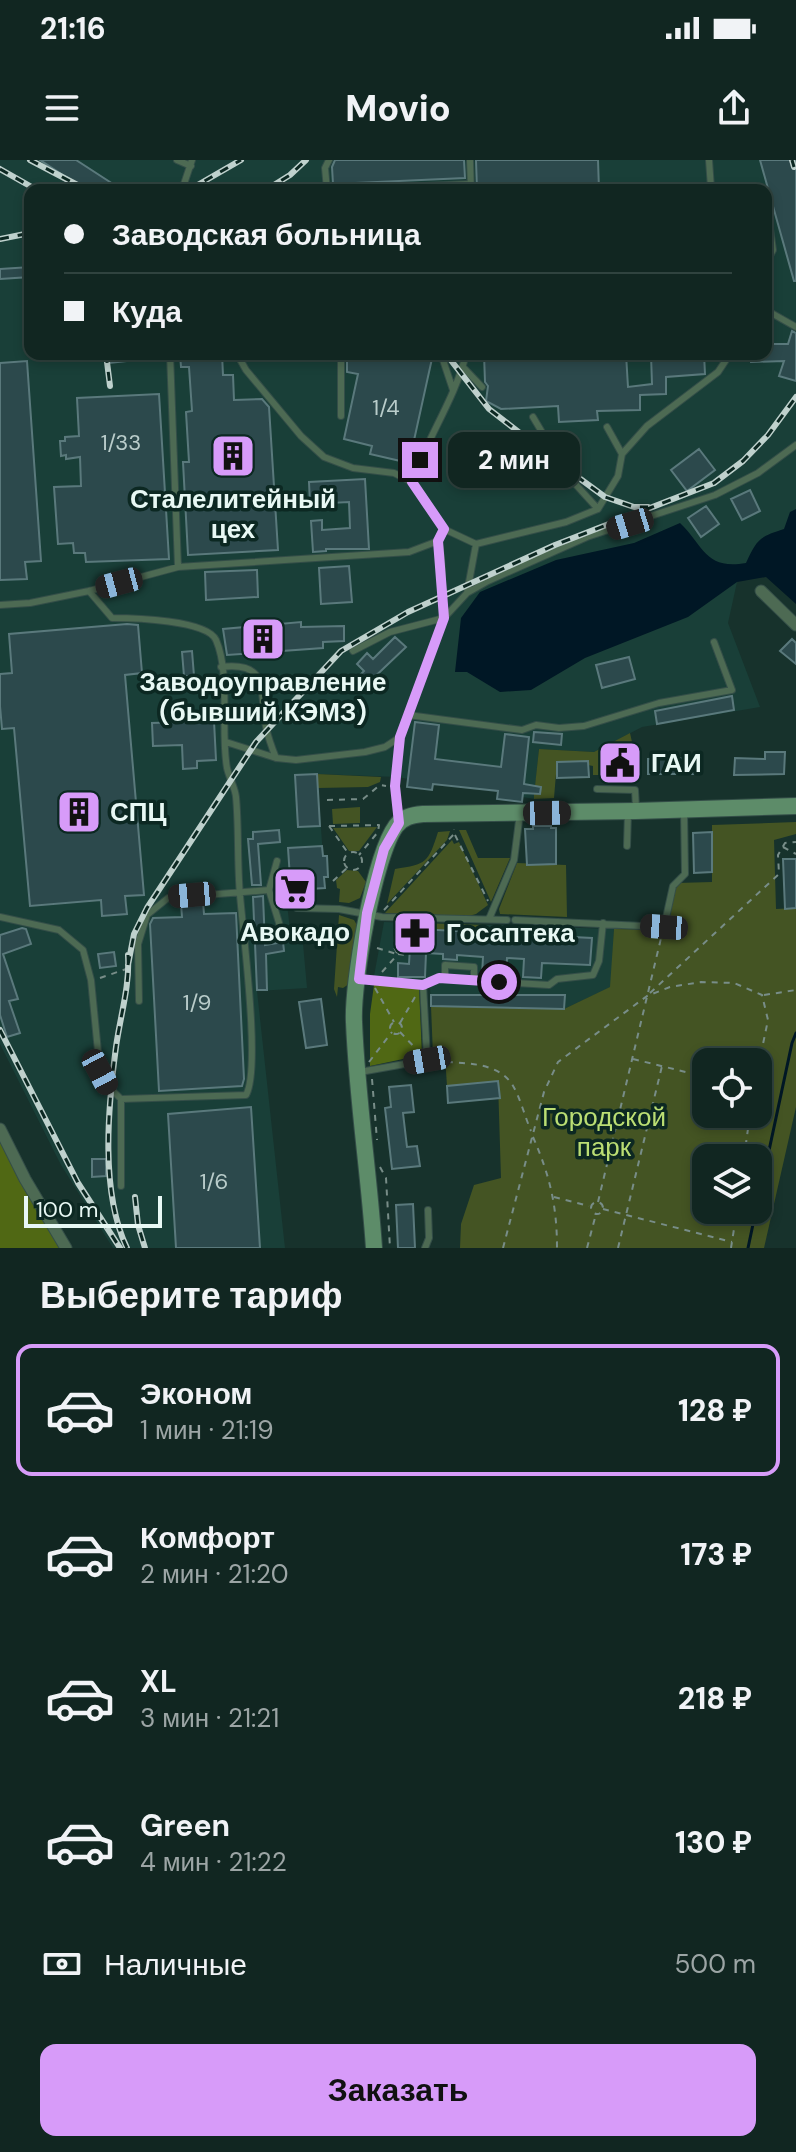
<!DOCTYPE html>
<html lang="ru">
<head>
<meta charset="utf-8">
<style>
  :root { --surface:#112621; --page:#1a2e2a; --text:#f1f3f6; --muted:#9ca5a5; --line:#30433f; --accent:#d79bf9 }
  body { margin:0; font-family:"DM Sans",sans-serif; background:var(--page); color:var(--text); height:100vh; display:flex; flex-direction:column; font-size:30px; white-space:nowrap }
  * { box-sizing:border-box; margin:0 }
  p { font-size:26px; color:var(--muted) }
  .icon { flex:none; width:44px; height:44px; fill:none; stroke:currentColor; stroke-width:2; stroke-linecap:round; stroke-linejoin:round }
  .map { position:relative; height:1088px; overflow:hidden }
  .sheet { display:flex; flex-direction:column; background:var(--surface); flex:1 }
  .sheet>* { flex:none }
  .top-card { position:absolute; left:24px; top:24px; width:748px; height:176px; border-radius:16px; box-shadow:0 4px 12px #0003,0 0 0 2px var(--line); display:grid; align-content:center; height:176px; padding:0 40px; background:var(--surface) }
  .fabs { position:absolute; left:692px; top:888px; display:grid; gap:16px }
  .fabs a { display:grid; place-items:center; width:80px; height:80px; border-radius:16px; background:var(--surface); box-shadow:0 4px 12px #0003,0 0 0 2px var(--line); font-size:40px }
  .scale { position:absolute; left:24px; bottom:20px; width:138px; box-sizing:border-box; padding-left:8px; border:4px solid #e8f8f4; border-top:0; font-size:22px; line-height:28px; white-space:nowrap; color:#e8f8f4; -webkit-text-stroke:6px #0c2822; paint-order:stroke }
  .end { position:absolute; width:36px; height:36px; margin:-18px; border:10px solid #d79bf9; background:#111; box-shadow:0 0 0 4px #111 }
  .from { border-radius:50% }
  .bubble { position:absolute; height:56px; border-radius:16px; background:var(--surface); box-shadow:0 4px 12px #0003,0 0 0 2px var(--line); font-size:26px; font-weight:800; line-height:56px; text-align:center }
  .car { position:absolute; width:24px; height:48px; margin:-24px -12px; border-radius:10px; box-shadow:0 0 6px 2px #0007; background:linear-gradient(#222 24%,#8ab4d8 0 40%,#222 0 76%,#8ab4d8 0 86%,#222 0) }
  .top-card b { display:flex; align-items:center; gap:28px; height:76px; font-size:30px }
  .top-card b+b { border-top:2px solid var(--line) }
  .top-card i { width:20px; height:20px; background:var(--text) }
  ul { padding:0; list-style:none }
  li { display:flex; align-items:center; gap:24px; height:132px; margin:0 16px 12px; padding:0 24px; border:4px solid transparent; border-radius:16px }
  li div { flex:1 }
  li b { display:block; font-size:30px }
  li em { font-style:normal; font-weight:800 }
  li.active { border-color:var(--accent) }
  li>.icon { width:72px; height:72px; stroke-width:1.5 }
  h2 { padding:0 40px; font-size:36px; line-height:96px }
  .pay { display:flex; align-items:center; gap:20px; height:88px; padding:0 40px; font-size:30px }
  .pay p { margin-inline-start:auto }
  .button { display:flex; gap:16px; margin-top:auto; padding:16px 40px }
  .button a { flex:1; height:92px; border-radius:16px; background:var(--accent); color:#111; font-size:32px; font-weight:800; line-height:92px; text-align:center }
  .status { display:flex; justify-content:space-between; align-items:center; height:56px; padding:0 40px; background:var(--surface); direction:ltr }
  .status svg { height:22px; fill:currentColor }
  header { display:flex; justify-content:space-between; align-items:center; height:104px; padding:0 40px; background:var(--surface); font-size:36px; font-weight:800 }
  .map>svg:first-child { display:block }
  .built { fill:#193f38; fill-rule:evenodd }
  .green { fill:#445423; fill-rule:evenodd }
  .forest { fill:#506814 }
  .water { fill:#001725 }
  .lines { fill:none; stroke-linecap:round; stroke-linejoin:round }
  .stream { stroke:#001725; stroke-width:3 }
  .building { fill:#2c494c; stroke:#5a797c; stroke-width:2 }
  .lane-casing { stroke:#344e48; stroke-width:8 }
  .street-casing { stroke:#344e48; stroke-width:13 }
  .secondary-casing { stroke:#344e48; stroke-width:18 }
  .path { stroke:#788d88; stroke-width:2; stroke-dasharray:6 6; stroke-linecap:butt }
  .lane { stroke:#4d6a53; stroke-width:6 }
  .street { stroke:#4d6a53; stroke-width:11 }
  .secondary { stroke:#5d8c69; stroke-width:16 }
  .rail-casing { stroke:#bfd1cd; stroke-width:6 }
  .rail { stroke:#0c2822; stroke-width:3; stroke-dasharray:9; stroke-linecap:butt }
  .route { stroke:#d79bf9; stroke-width:10 }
  .labels { text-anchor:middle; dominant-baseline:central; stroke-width:7; stroke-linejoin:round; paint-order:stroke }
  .number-label { font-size:22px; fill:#b9ccca }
  .poi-label { font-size:26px; font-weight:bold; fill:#e8f8f4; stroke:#0c2822 }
  .park-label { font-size:26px; fill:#bbde73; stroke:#0c2822 }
</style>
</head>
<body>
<div class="status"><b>21:16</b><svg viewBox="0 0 49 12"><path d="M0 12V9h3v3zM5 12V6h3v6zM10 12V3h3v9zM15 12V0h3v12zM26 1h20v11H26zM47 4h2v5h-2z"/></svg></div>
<header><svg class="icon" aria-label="menu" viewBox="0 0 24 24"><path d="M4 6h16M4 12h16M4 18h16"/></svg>Movio<svg class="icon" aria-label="share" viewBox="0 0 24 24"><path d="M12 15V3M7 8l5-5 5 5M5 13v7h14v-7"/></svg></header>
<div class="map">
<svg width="796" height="1088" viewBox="0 0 796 1088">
  <rect width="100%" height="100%" fill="#17322c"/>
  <path class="built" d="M0,0H796V373L737,422L728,463L760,547L642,567L594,592L539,589L534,639L523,637L522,642L497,631L433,624L432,630L407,627L408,619L398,617L317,614L323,696H327L328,717H324L325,728L290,730L286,735L290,770L303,784L307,828L257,831L285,1088H113L61,1005L0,884ZM30,30H766V194H30Z
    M384,762L614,769L611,827L564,849L431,846L430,827L427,821L374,816Z"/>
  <path class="green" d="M630,573L634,591H606V615H593V606L588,605V601L557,602L554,638L534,639V634L541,633V627L535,626L539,589L594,592Z
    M317,614L381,617L380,622L368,627L318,628Z
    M360,647V663L333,664L332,649Z
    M796,662V674L774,680L776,749L796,748V947L764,1088H460L461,1064L474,1025L501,1018L498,922L447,926L445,896H433L431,846L564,849L610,827L614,769L665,770L677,723L712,722V665ZM706,902H758V954H706ZM706,998H758V1050H706Z
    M377,667L359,691H349L333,668Z
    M459,670H466L478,698H510L491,742Z
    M450,671L447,680L387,744L395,709C427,704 428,703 438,672Z
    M452,680L454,684L459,682L488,745L476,754L469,756L385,753Z
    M517,703L566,705L567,757L500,754L499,749Z
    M347,710L358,711L366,722L360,738L349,743L339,742L340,729L337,728L336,720Z
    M339,755L354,760L358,767L349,824L343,828L338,827L337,837L334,829Z
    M416,763L486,765V772L416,769Z"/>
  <path class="forest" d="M374,825L419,828L422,895L370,906V854Z
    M0,980L61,1088H0Z"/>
  <path class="water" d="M796,349V444L766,417L737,422L688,457L585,498L531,530L500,532L467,512H455L461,458L480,432L556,400L634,383L680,363C704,386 705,410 746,403C757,379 759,377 784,369L790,352Z"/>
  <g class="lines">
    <path class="stream" d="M758,1042L792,883L796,873
      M748,1088L756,1050"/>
  </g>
  <path class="building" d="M40,0H76L113,24L109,30H93L72,21Z
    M335,0H464L465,18L333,24L332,7Z
    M476,0H598L599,30H477Z
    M760,0H796V121H794Z
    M30,107V117L0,119V109Z
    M792,171L796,173V221L779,216L784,201L751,202L750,194H766V184H788Z
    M110,194H145L146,199L110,203Z
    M180,194H222L223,215H233L234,240L262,239L269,247L278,390L188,395L183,302H189L186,252L192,251L189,207H181Z
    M347,194H433L409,303L370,294L372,286L344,279L358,214L347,212Z
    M484,194H626L628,227L652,224L651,195L704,194L705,214L666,217V234L640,235V250L597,251L598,260L559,262L558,246L501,249L486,241L488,226L485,222Z
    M27,201L41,401L25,402L27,419L0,420V203Z
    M159,234L169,399L86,402L85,393H74L73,383L58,384L54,327L81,326L80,297L66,299V295L61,296L60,281H65V277L79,276L77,238Z
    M699,289L715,310L687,331L671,310Z
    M365,319L369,389H326V391L313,392L311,361L322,360V370L350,368L349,342L310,344L309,322Z
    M750,330L760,351L742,360L731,339Z
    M706,346L719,364L701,377L688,358Z
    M349,406L352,442L321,444L319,408Z
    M257,410L258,437L206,440L205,412Z
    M301,462V467L344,466V481L323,482V488L227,495L223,469Z
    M127,464L138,465L142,513L125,515L144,735L125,736L127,754L102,756L101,740L30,746L14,568L2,569L0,546V514L12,513L9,474Z
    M395,477L406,487L365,526L357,518L364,511L357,504L367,493L373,499Z
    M792,479L796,483V504L780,491Z
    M192,491L194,516H184L182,492Z
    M629,497L635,519L602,528L596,505Z
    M732,536L734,550L657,564L655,551Z
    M214,561L216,600L197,601V608L183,609L182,585L153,586L152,563Z
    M415,562L439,565L435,599L501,607L505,574L529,577L524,624L541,627L540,634L523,633L522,642L497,639L498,631L433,624L432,630L407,627Z
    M534,572L562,574L561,585L533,582Z
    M606,590L634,591V615H606Z
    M765,592H785L784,614L734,615L735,598L765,599Z
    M673,598H693L694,614H648V599Z
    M588,601L589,617L557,618V602Z
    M317,614L320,666L298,667L295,615Z
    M533,666H551V668H556V704L527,705L525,669H533Z
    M279,670L280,682L258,684L261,725H252L248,679H253V672Z
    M712,672V712L694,713L693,673Z
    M322,686L323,696H327L328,717H324L325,728L278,731V718H290L288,688Z
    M783,699H796V748L785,749Z
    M263,736L265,785L283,782L284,791L266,794L267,830H257L253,737Z
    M203,742L204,754L236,753L244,919L242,926L159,931L150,764L153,758L182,757L181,744Z
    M22,768L26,769L31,784L3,794L18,839L9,841L20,873L7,877L0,855V775Z
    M399,768L592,778L590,805L542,803L541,818L523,817L524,799L507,798L506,816L482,815L483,797L457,795V800L443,799V794L426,793L425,817H398V803L409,804L410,787L398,786Z
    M114,792L116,806L100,808L98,794Z
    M431,835H565L564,849L431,846Z
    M321,839L327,885L306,888L299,842Z
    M498,921L500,938L448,943L447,926Z
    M411,925L414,952L403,953L407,987L417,986L420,1006L392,1009L385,948L391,947L389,927Z
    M251,947L260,1088H176L168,954Z
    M92,999H106V1016L92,1017Z
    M413,1044L415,1088H398L396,1045Z"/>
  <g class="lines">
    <g class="lane-casing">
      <path id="lane" d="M177,0L191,6
        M470,0L471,30
        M709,0L711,28L758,30
        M160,30L183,27
        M182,30L192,0
        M327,30L325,8L329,0
        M332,30L471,24
        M766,41L773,90L766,103
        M766,150L796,167
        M170,194L178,407
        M237,194L246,210L301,276L324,297L353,308L394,313L412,322
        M341,194V256
        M441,194L453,230
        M463,207L482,227
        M533,257L568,316L598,349
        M607,267L622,294
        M444,369L476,384
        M89,431L112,458C133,458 207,460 216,480C231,514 220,571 227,608C229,618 235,627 236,637C239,669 237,702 240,735C243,773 261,909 246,935L121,939
        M467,433L488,421L587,377L715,335L758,313L796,285
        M0,445L30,443L89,431L178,407L409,392L438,381
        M353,491L390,472L444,458C440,433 445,405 438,381L444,369L412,322C427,278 455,239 466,194
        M221,507C271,501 259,532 266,567C268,577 272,588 276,598
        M408,555L522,570L536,565L559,568L584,566L659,543L732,530L714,482
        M226,582L276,598L296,600L365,592L385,587L400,577
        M597,629L635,630L636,648
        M398,659L395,626L400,577L444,458L467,433L476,384L566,362L598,349L618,316L622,294L647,266L718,212L730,194
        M627,686L628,652
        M277,701L269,730L280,766
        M297,748L339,749L382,757L507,760
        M0,757L59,770L83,790L91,820L100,912L109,927L121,939V1026
        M489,759L514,700L520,653
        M515,760L664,767L673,726L685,714L684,650
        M445,818V805L474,807V820
        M359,819L423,825L427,898
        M423,825L439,818L549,825L557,819L593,815L599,801L603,763
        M139,841L138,784L147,755L168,738L269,730
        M360,912L427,900
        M425,1088L429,1078L428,1050"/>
    </g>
    <g class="street-casing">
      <path id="street" d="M761,431L796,465
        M0,969L25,1019L66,1088"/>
    </g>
    <g class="secondary-casing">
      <path id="secondary" d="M374,1088C369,1013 357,938 354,862C352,824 374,696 396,666C403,657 412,655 423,654L636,651L796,646"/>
    </g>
    <path class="path" d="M327,640L363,639L380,625L386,626
      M329,666L379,665L378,672L359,695
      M329,666L348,693
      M455,675L488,741
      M783,687L796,694
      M344 701a9 9 0 1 1 18 0a9 9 0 1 1-18 0Z
      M333,721L347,708
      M384,750L454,674V669
      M396,764L394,787L397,793
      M377,788L397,794
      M382,812L398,794L407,795
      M100,818L132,807
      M375,828L394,862
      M650,833L779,714L778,695L785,683L796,682
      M764,835L796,830
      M390 868a6 6 0 1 1 12 0a6 6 0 1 1-12 0Z
      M400,863L415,837
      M400,872L420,893
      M633,899L706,917
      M435,901C461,904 495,900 512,924C520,937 525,957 531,971
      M369,902L392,872
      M372,919L377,980
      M533,977C550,1016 557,1046 557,1088
      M744,998L750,954
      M380,1007L386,1018L390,1088
      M554,1037L589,1046
      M591 1048a6 6 0 1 1 12 0a6 6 0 1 1-12 0Z
      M598,1042L662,774
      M603,1049L732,1082
      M503,1088L544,932L558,902L647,836L670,827L701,822L734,823L762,835L768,860L758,908
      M587,1088L596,1054
      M618,1088L662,906
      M731,1088L737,1050"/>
    <use href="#lane" class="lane"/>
    <use href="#street" class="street"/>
    <use href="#secondary" class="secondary"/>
    <g class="rail-casing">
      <path id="rail" d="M30,0L87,30
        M792,0L794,7
        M0,9L37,30
        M189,30L241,0
        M266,30L290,15L306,0
        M0,79L30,73
        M106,194L110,226
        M446,194L489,249L564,307L605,337L634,347H648
        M128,805L134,774L147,748L256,582L341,491L408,452L555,385L714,323L743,301L768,275L796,237
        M0,870L78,1023L120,1088
        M135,1037L138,1065L145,1088
        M127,1088C100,1032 108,947 116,887C120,857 130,826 128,795"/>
    </g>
    <use href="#rail" class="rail"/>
  </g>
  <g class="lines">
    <path class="route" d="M420,300L412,322L444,369L438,381L444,458L400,577L395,626L399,663L384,689L367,753L359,819L423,825L439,818L499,822"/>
  </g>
  <defs>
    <g id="building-square" transform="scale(2.3)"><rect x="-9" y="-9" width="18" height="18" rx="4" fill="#d79bf9" stroke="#0c2822"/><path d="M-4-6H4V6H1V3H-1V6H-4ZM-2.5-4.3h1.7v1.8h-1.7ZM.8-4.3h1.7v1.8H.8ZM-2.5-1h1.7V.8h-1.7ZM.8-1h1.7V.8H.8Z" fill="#111"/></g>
    <g id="civic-square" transform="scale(2.3)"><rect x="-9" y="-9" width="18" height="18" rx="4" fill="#d79bf9" stroke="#0c2822"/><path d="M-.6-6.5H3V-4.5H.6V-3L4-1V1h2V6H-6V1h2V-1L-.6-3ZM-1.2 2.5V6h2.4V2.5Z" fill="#111"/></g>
    <g id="supermarket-square" transform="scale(2.3)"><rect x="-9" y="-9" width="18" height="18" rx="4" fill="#d79bf9" stroke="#0c2822"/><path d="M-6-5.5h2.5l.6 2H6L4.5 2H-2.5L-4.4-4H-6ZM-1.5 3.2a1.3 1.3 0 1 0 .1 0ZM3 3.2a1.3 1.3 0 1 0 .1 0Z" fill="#111"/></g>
    <g id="pharmacy-square" transform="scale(2.3)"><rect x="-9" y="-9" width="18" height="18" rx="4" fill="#d79bf9" stroke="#0c2822"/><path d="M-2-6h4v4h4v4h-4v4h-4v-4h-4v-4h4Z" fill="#111"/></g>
  </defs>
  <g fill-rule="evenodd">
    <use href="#building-square" x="233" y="296"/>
    <use href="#building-square" x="263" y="479"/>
    <use href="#civic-square" x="620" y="603"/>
    <use href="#building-square" x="79" y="652"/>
    <use href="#supermarket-square" x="295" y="729"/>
    <use href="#pharmacy-square" x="415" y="773"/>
  </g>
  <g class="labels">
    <g class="number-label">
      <text x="386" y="247">1/4</text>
      <text x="121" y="282">1/33</text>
      <text x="197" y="842">1/9</text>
      <text x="214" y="1021">1/6</text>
    </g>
    <g class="poi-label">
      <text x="233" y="339">Сталелитейный<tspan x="233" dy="30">цех</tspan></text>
      <text x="263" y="522">Заводоуправление<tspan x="263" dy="30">(бывший КЭМЗ)</tspan></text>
      <text x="651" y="603" text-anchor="start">ГАИ</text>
      <text x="110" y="652" text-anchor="start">СПЦ</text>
      <text x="295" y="772">Авокадо</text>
      <text x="446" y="773" text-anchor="start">Госаптека</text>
    </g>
    <g class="park-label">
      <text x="604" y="957">Городской<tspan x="604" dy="30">парк</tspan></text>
    </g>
  </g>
</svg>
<div class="fabs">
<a><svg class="icon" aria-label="locate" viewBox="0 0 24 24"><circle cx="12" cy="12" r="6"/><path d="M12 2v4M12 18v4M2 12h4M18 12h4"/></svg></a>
<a><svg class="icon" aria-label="layers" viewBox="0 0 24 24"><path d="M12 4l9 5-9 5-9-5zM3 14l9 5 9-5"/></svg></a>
</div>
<div class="scale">100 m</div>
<i class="end from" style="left:499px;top:822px"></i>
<i class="end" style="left:420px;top:300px"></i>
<div class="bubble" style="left:448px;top:272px;width:132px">2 мин</div>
<i class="car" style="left:630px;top:364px;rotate:253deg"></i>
<i class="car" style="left:119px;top:423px;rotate:255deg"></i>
<i class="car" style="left:547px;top:653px;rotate:89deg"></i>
<i class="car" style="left:192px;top:735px;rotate:265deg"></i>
<i class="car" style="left:664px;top:767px;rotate:274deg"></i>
<i class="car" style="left:427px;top:900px;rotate:260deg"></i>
<i class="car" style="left:100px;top:912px;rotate:152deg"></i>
<div class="top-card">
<b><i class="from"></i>Заводская больница</b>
<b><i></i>Куда</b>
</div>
</div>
<section class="sheet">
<h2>Выберите тариф</h2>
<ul>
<li class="active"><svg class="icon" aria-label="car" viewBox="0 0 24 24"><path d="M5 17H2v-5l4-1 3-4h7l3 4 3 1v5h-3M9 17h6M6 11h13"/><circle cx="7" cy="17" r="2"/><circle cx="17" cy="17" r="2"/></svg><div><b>Эконом</b><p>1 мин · 21:19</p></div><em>128 ₽</em></li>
<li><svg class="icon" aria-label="car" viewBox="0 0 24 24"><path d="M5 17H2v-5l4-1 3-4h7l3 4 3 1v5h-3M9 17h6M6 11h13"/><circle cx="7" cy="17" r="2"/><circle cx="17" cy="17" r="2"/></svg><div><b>Комфорт</b><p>2 мин · 21:20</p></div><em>173 ₽</em></li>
<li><svg class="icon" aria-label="car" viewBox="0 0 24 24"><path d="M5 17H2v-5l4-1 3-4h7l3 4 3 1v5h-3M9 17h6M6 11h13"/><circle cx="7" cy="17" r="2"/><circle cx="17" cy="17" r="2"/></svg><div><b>XL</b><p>3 мин · 21:21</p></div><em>218 ₽</em></li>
<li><svg class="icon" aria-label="car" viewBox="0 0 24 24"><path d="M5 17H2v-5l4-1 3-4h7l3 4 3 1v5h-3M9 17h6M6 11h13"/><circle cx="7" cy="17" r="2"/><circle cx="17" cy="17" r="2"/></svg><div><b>Green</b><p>4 мин · 21:22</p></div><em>130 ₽</em></li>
</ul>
<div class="pay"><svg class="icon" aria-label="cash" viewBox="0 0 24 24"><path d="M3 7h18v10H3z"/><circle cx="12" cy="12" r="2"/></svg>Наличные<p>500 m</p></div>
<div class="button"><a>Заказать</a></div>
</section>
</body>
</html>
